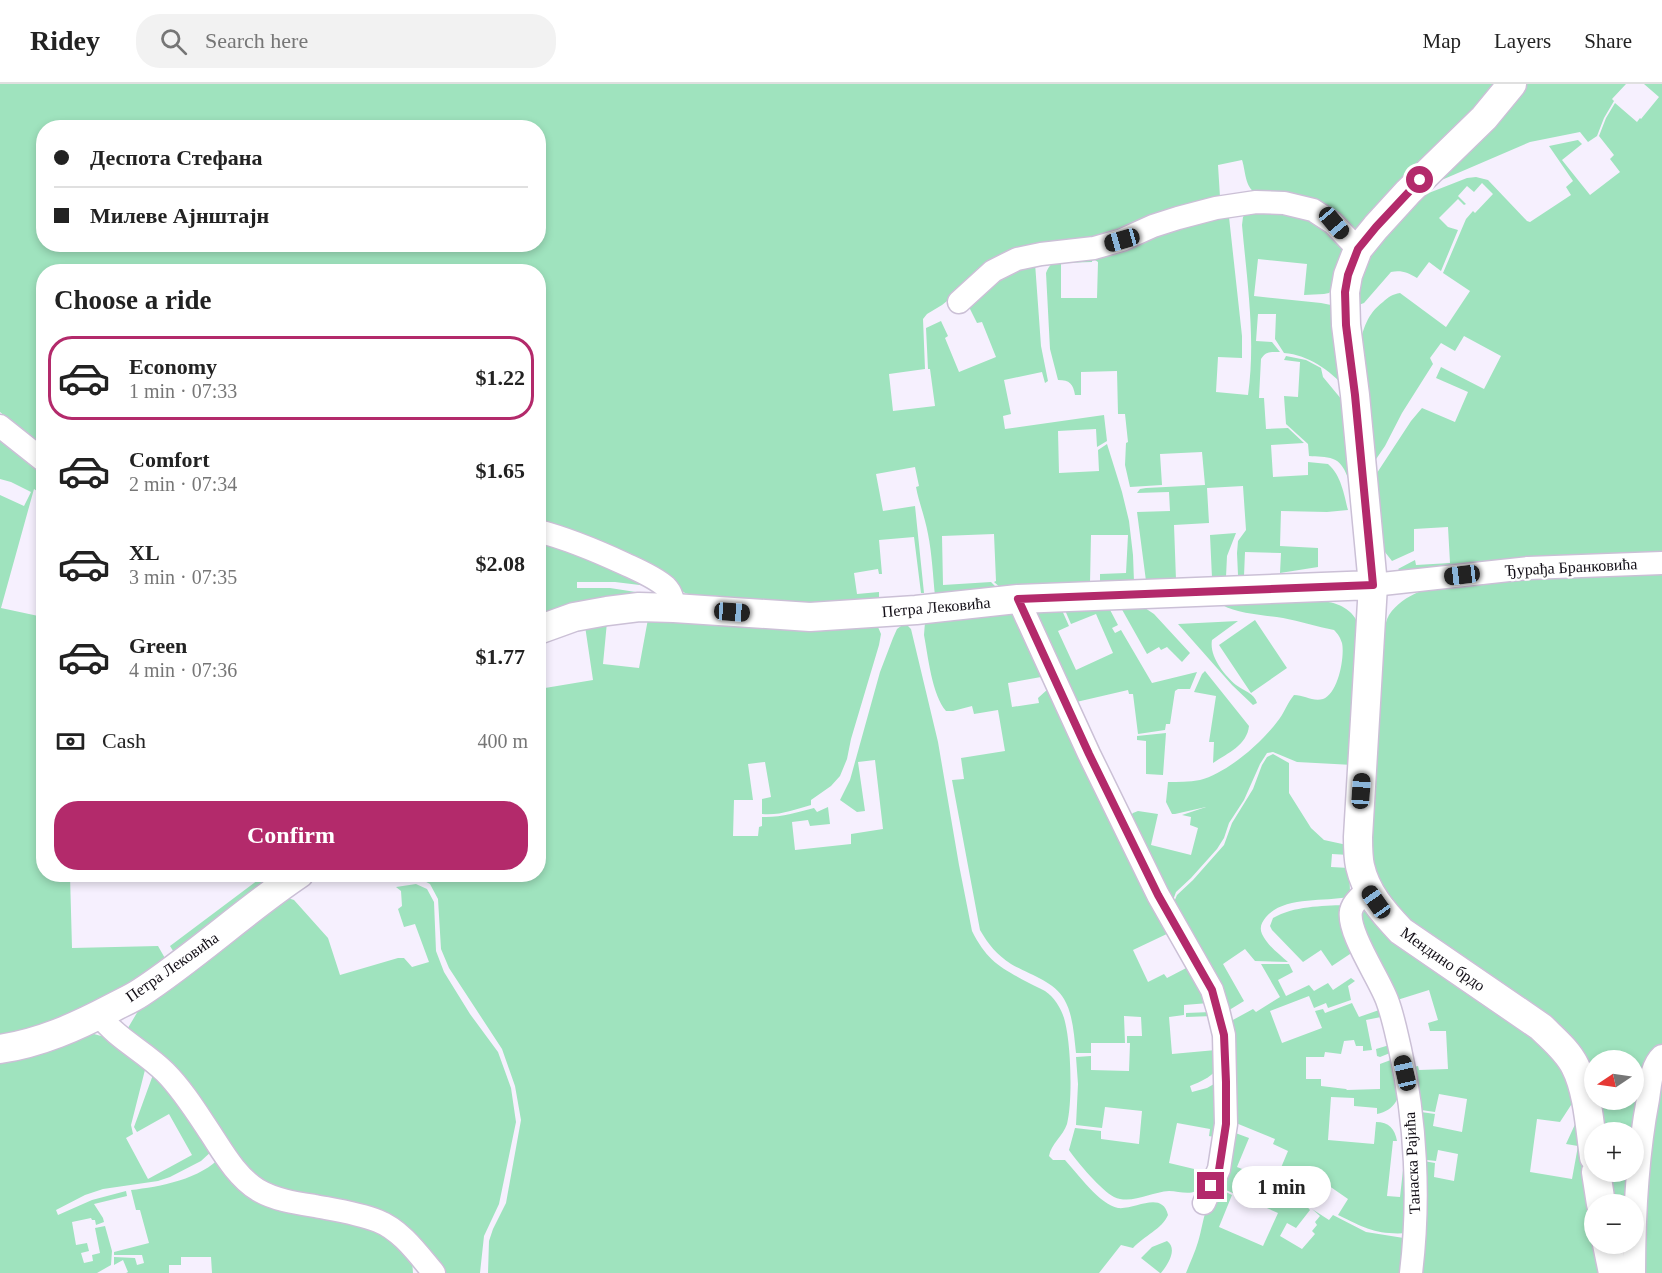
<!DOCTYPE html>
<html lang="en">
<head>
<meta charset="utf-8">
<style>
  :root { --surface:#fff; --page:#f2f2f2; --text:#222; --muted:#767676; --line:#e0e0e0; --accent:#b32a6b }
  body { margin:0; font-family:Georgia,serif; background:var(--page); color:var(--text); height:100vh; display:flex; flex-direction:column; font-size:22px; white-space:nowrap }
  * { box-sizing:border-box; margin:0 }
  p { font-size:20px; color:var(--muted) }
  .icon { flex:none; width:33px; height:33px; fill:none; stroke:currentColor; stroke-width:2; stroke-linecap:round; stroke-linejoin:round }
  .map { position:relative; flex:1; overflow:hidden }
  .sheet { position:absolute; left:36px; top:180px; width:510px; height:618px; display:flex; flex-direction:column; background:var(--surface); border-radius:24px; box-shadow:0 3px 9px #0003 }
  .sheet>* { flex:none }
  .top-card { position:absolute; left:36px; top:36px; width:510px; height:132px; border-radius:24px; box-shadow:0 3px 9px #0003; display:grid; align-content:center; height:132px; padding:0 18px; background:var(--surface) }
  .needle { width:39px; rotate:257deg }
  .buttons { position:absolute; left:1584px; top:966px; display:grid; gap:12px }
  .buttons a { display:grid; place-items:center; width:60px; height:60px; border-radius:50%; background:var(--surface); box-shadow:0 3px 9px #0003; font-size:30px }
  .end { position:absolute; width:27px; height:27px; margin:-14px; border:8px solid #b32a6b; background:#fff; box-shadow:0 0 0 3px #fff }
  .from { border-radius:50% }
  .bubble { position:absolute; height:42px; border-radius:21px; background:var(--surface); box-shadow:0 3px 9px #0003; font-size:20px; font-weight:700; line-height:42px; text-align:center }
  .car { position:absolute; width:18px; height:36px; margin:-18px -9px; border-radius:8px; box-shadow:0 0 4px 2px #0007; background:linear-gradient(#222 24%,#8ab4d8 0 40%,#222 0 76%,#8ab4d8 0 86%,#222 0) }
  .top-card b { display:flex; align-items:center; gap:21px; height:57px; font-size:22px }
  .top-card b+b { border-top:2px solid var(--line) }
  .top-card i { width:15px; height:15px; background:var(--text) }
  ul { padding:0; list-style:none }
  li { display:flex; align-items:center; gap:18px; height:84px; margin:0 12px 9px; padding:0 6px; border:3px solid transparent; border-radius:24px }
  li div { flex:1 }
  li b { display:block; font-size:22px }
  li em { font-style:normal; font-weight:700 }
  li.on { border-color:var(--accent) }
  li>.icon { width:54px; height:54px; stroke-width:1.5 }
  h2 { padding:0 18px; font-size:27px; line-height:72px }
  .pay { display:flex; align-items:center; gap:15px; height:66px; padding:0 18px; font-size:22px }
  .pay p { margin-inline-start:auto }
  .action { display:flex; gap:12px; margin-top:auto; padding:12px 18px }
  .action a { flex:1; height:69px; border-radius:24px; background:var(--accent); color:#fff; font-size:24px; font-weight:700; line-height:69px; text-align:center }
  header { display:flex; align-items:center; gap:36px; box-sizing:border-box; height:84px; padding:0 30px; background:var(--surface); border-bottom:2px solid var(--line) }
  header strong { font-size:28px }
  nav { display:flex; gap:33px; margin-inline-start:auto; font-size:21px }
  .search { width:420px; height:54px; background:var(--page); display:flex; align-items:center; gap:15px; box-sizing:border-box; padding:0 21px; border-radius:24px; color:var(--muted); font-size:22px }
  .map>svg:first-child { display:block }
  .green { fill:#9fe3be; fill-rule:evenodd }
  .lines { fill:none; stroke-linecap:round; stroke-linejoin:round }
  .minor-casing { stroke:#cbc0d6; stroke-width:25 }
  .tertiary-casing { stroke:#cbc0d6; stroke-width:31 }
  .minor { stroke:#fff; stroke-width:22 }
  .tertiary { stroke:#fff; stroke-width:28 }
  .route { stroke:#b32a6b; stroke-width:8 }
  .labels { text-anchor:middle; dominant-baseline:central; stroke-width:4.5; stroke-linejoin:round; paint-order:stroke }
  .street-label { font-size:16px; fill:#120e16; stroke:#fff }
</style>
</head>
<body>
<header>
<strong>Ridey</strong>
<div class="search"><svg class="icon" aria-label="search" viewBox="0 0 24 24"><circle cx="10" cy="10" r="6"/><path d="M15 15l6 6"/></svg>Search here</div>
<nav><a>Map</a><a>Layers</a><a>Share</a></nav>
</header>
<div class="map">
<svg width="1662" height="1189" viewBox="0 0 1662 1189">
  <rect width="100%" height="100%" fill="#f6f0fe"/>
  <path class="green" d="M0,0H1504C1496,10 1489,20 1481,30C1459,54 1434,75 1411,99C1396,113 1372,146 1351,149C1337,137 1326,125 1308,120C1294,116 1263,115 1253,107C1245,101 1245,84 1242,76L1218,81L1220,113L1215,118L1176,129L1113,154L1093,159L1067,160L1033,166L1008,175L986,186L942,221L927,230L923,235L925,285L889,290L893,327L935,322L930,285H928L926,244L941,237L948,252L945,254L959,288L996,273L982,238L977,239L967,219C981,196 1006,181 1032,176L1035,179L1041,262L1048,297L1045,299L1042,288L1004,296L1011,330L1003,332L1005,345L1104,331L1107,357L1097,363L1096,345L1058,347L1059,389L1099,387L1098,366L1107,360L1122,408L1129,437L1133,471L1134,498L1100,500V490L1126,489L1128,451H1091L1090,499L1002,505L994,498L996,497L994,450L942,452L943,501L991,498L998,505L935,512C933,492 932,470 928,450C925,433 919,419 916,403L919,402L915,383L876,390L883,427L915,422L924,509H921L914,453L879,456L882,490H879L878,485L854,489L857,510L879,508V517L806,522L704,515L685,509L672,500L612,468L566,450L539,443L538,188H44L43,363L0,328ZM44,44H538V160H44Z
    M1518,0H1626L1612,15L1614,17L1604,34L1597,52L1588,58L1580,48L1530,58L1423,104Z
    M1644,0H1662V475L1404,491L1398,485L1415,476L1416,481L1450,479L1448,443L1414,445V467L1392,477L1377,458L1373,395L1411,337L1422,324L1455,338L1468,308L1436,294L1441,283L1484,305L1501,272L1464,252L1455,267L1441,259L1430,274L1433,280L1402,329L1385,362L1370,384L1359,264C1363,245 1367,230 1383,218C1388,213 1393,210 1400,209L1446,243L1470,207L1443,189L1466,135L1473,127L1475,129L1493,110L1482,99L1474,108L1467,102L1458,112L1466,120L1464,121L1458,115L1439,134L1448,143L1458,146L1441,187L1429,178L1417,194C1408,189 1402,186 1391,188L1364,219L1356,222L1357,186L1416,114L1467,94L1476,93L1488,96L1527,137L1530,138L1571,111L1566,103L1573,97L1549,62L1578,56L1582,60L1562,76L1590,111L1620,88L1610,75L1614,71L1599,52L1606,34L1615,19L1637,38L1640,34L1641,35L1659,13Z
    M1247,127H1300L1342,160L1344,169L1335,203L1329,209L1324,210L1304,211L1307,180L1258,175L1254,212L1321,219L1331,221L1335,225L1346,304C1329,286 1309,271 1284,269L1275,255L1276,230H1258L1256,257L1272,258L1280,268C1271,268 1266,267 1261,275L1259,314H1264L1266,345L1288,344L1304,359L1271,361L1273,393L1308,391V378L1328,380C1341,391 1344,410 1348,426L1327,428L1281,427L1280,462L1318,464V483L1280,489L1281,469L1245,468L1244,492L1238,491L1237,469L1238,457L1246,446L1243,402L1207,404L1209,439L1174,441L1176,496L1146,497L1137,428L1170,427L1169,408L1137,409L1140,405L1146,404L1205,401L1202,368L1160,370L1162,401L1130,403L1125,381L1126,359L1128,358L1125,330H1118L1117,287L1081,288V311H1075C1073,300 1070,296 1058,296L1050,265L1046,189C1054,169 1073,172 1093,169L1092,178L1061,179V214H1097L1098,178L1095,176L1096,168L1169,141L1229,133L1242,252V274L1218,273L1216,308L1248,311C1256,255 1247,197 1242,141L1243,133Z
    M1286,272L1306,276L1321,284L1323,293L1342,316L1353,412C1350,401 1346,379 1333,375C1326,372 1317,373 1309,372L1308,360L1286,340L1284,312L1298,313L1300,278L1284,276Z
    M0,350L43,385V411L34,405L1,524L43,533L44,790L70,791L72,864L158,862L166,876L90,925L0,954V411L24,422L31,408L11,398L0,395Z
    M1236,449L1227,472L1226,493L1212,494L1210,451Z
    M539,452L656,503L615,498H577V504H610L655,511L539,535Z
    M1662,485V963L1634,1048H1601L1596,1016H1634V976H1594V1009L1408,840L1388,818L1371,777L1383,549C1385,543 1386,536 1389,531C1404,509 1431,503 1455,497Z
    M1322,517C1339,519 1353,525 1359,542L1353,681L1297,678L1273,668L1267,669L1260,680L1244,716L1229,739L1224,754L1217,765L1191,794L1176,808L1172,819L1130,732L1133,729L1138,727L1158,730L1151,761L1191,771L1198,744L1190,741L1191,733L1182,731L1206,723L1175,730H1172L1166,718L1168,698C1178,698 1189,698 1200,696C1227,689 1260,660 1277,638C1284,630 1287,619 1294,611C1304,611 1313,618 1323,615C1338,610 1345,573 1342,559C1340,553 1338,550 1334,546C1317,543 1300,537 1283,534C1265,531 1238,530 1222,521Z
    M1108,522L1118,541L1112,544L1115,549L1121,546L1152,599L1197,588L1190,605H1178L1175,607L1170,640H1166L1165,646L1138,650L1133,610H1129L1128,606L1072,619L1035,525L1061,524L1069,542L1058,547L1076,586L1113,569L1096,530L1071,540L1064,524Z
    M1120,522L1145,524L1154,530L1190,569L1182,578L1167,563L1161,566L1159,563L1147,570Z
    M1008,527L1013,528L1018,532L1030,552L1043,579L1045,584L1044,591L1041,593L1008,599L1012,623L1039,619L1038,614L1048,605H1051L1055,608L1075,655L1118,737L1137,779L1171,848L1133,866L1148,898L1164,890L1167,894L1192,881L1207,909L1209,919L1184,921V931L1169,933L1172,970L1216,966L1213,932L1186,933V929L1211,928C1216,932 1216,939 1218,945C1226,978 1222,990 1190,1002L1192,1008L1207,1004L1221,996V1022L1219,1054L1209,1052L1210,1045L1177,1039L1169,1079L1211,1089C1207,1096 1204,1103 1196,1107C1188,1111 1178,1107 1169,1107C1151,1108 1131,1121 1114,1113C1102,1107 1077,1078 1069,1066L1075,1044L1101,1047V1055L1139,1060L1142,1027L1105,1023L1102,1044L1076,1041L1078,1000L1076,973L1091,972V986L1129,987L1130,959H1127V952H1142L1141,933L1124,932L1125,959H1091V969H1076C1074,951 1073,930 1064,915C1054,897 1028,890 1011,880C997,871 988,860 980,846L952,696L964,695L961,674L1005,667L998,626L974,630L972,622L953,627H946C932,611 928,572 924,551L925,538L930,536Z
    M648,535L870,540L878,543L881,550L879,561L851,655L847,675L840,692L831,702L811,716V721C796,725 779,732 762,730V715L771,713L765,678L748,680L753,716H734L733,752H758L759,743L762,742V733C779,734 798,728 814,724L817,728L828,723L830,740L810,742L808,736L792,738L795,766L851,760V750L883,745L875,676L858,678L865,727L857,728L840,716L850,696L880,588L893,554L897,545L901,542H908L911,545L938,658L959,781L972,847C987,877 1001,884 1029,899C1034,902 1040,904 1045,907C1054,913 1061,924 1064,934C1071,957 1073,1016 1067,1040C1063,1052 1051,1060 1049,1072L1053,1076H1065C1077,1089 1100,1121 1118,1124C1135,1126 1162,1106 1168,1131C1162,1145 1144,1152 1133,1164L1121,1161L1099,1189H488L489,1157L493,1145L506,1119L521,1036L515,1002L502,965L449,884L441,865L438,815L430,800L417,793L394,797L389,791L538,790L539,605L593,596L585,542L607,538L603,580L639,584Z
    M1255,536L1287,584L1251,609L1219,561Z
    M1238,537L1212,556C1209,572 1224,591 1236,601C1244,607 1254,609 1257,619L1253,621L1232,601L1178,540Z
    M1205,587L1249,642C1247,661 1228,669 1213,679L1214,658H1209L1216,612L1194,608L1202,590Z
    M1166,649L1163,691L1146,690V657L1137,656V652Z
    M1273,670L1289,679V709L1311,744L1324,756L1347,761L1349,771L1332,770L1331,783L1349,784L1350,807L1348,813C1323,818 1284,812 1266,833C1262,838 1259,843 1262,850C1267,861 1279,870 1288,878L1255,877L1245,865L1223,880L1244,917L1226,928L1174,818L1177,811L1193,796L1224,761L1232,739L1253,705L1262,681L1267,673Z
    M263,791H281L175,870L170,862L258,796Z
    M416,800L427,805L434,818L436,867L444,888L470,930L498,968L511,1004L516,1038L499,1120L484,1152L480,1189H440L405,1147L282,1109L248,1090L125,949L138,927L145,919L288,814L294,816L328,854L340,891L398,874H404L412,883L429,878L415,840L404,843L398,825L402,822L401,807L396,803Z
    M1345,821L1356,866L1332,882L1321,866L1303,878L1272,846L1270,842L1273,834C1294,822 1321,822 1345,821Z
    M1363,825L1368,827L1533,951L1562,981L1575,1015L1560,1038L1537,1035L1530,1088L1572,1095L1578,1062L1566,1060L1577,1036L1590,1111L1594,1160L1603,1189H1415L1418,1076L1435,1079L1434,1093L1454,1097L1458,1070L1438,1066L1436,1077L1418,1075L1414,1027L1435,1030L1433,1042L1462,1048L1467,1015L1439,1010L1435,1028L1414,1025L1410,984L1418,982L1419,986L1448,985L1446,947H1430L1428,939L1438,936L1429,906L1394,917L1357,828Z
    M1261,880H1289L1293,888L1278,896L1286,912L1309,901L1314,907L1328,899L1333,906L1351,894L1355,897L1348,902L1351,916L1328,924L1326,919L1314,924L1309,912L1270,927L1282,959L1322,944L1315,927L1323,925L1325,929L1352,919L1359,933L1382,925L1375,908C1389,922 1392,948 1395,967L1380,973L1377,972L1376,965L1393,960L1386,932L1366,936L1372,966L1363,967V962H1356L1354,956L1344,957L1341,970L1325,968L1324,973H1306V995H1321V1002L1346,1005L1347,1006L1380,1005V980L1396,974C1400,996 1407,1023 1377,1030V1024L1354,1022V1014L1331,1013L1328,1056L1374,1060L1376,1038C1389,1038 1395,1045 1397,1057H1393L1387,1112L1400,1113L1406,1059L1404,1058C1403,1048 1397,1035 1401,1027H1405C1410,1044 1417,1137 1409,1149C1376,1151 1367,1145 1338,1131L1348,1115L1322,1097L1314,1094L1303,1112L1304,1113L1302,1117L1310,1126L1296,1144L1287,1139L1280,1152L1302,1165L1315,1150L1312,1147L1317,1141L1315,1138L1320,1132L1312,1125L1329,1136L1333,1131L1366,1148L1410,1155L1412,1161L1407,1189H1186C1190,1179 1195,1168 1198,1158C1203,1143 1205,1113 1220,1105L1232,1111L1219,1143L1263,1162L1278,1129L1219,1103L1225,1077L1230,1047L1249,1054L1237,1083L1275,1098L1288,1067L1273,1060L1275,1055L1231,1037L1232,996L1231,937L1253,925L1256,928L1280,913Z
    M94,950L112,955L147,978L131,1041L133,1050L126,1054L148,1095L192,1071L169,1030L137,1048L134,1043L154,988L213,1066L201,1077L170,1093L158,1097L103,1105L85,1111L56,1126L58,1131L92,1116L126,1107L127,1112L94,1120L103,1134L104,1138L96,1141L95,1136H92L91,1134L72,1138L76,1161L87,1159L89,1167L81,1169L84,1179L93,1177L92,1171L100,1169L95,1144L105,1142L112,1167L111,1181L97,1189H0V976Z
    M1662,984V1189H1641V1110Z
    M221,1072L235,1091L377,1142L412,1176L413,1189H212L211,1173H181V1181H169V1189H126L128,1188L123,1176L114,1181V1173L135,1174L137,1181L144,1179L142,1171H114V1168L149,1159L140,1126H136L131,1106C159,1103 202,1095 221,1072Z
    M1607,1088H1632L1629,1120H1612Z
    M1167,1157C1178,1165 1168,1180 1161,1189H1160L1141,1174L1152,1163Z"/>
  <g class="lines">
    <g class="minor-casing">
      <path id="minor" d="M959,218L993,187L1017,175L1041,170L1094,164L1122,156L1153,142L1178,134L1216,124L1256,118L1284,119L1313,126L1333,139L1358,165
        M0,342L44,377
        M538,447C569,455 597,467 625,480C638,486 655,493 666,503C672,509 673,516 674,524
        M1373,501L1528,484L1662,479
        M1018,515L1089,670L1158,811L1212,906L1218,926L1224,951L1226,1040L1219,1085L1204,1119
        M1368,807C1361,812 1353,818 1351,827C1347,848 1379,894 1387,916C1393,932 1396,948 1400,965C1416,1037 1420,1116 1411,1189
        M99,931C117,955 144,967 165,988C183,1006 197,1029 211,1050C224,1070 237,1093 258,1106C275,1116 296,1119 315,1122C336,1126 358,1129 378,1137C401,1146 418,1170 434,1189
        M1634,1189C1634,1130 1637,1073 1648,1015C1650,1001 1651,982 1662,972"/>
    </g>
    <g class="tertiary-casing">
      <path id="tertiary" d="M1512,0L1484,34L1408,108L1376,143L1358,165L1348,191L1345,208L1346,241L1355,311L1373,501L1358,753C1358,762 1358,773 1360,782C1366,809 1383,828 1401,847L1541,943C1553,955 1567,966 1575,982C1588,1007 1590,1045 1594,1073
        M538,546L574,533L607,527L639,523L674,524L810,533L916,526L1018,515L1373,501
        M0,965C40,959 76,943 112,924C121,919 131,915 140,909C195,873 244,827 299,790
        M1596,1088L1601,1120
        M1607,1160L1613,1189"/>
    </g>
    <use href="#minor" class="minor"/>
    <use href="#tertiary" class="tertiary"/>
  </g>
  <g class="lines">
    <path class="route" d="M1211,1102L1219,1086L1226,1040V998L1224,951L1212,906L1158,811L1089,670L1018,515L1373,501L1355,311L1346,241L1345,208L1348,191L1358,165L1376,143L1420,96"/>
  </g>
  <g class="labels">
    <g class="street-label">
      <text transform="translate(1571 483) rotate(-3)">Ђурађа Бранковића</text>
      <text transform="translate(936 523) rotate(-5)">Петра Лековића</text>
      <text transform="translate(1443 875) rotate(35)">Мендино брдо</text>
      <text transform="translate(172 883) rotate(-35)">Петра Лековића</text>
      <text transform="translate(1412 1079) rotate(-93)">Танаска Рајића</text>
    </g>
  </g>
</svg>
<div class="buttons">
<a><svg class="needle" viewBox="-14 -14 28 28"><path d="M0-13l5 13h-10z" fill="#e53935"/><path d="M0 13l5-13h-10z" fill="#767676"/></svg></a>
<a>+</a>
<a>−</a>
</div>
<i class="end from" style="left:1420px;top:96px"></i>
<i class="end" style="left:1211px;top:1102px"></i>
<div class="bubble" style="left:1232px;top:1082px;width:99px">1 min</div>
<i class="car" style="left:1334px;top:139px;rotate:140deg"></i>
<i class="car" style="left:1122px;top:156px;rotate:254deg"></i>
<i class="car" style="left:1462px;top:491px;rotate:263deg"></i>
<i class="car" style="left:732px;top:528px;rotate:94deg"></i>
<i class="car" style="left:1361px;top:707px;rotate:4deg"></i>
<i class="car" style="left:1376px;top:818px;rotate:325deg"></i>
<i class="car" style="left:1405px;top:989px;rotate:347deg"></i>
<div class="top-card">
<b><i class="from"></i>Деспота Стефана</b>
<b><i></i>Милеве Ајнштајн</b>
</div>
<section class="sheet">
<h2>Choose a ride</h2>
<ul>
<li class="on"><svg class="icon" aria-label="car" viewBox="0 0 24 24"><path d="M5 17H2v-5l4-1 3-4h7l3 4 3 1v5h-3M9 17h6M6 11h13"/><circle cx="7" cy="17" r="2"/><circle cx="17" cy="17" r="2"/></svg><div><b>Economy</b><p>1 min · 07:33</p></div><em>$1.22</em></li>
<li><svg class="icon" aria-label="car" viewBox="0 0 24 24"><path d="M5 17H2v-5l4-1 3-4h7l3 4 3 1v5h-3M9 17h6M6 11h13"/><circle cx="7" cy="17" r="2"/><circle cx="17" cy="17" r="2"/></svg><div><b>Comfort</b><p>2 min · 07:34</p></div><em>$1.65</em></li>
<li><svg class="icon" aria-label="car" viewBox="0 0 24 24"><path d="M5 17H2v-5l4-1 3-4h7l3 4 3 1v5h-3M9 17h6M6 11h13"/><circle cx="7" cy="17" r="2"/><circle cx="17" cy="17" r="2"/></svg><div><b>XL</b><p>3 min · 07:35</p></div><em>$2.08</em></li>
<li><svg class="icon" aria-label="car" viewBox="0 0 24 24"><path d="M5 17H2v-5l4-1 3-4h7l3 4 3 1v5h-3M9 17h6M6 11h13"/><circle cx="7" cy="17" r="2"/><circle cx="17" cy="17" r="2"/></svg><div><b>Green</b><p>4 min · 07:36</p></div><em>$1.77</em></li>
</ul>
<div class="pay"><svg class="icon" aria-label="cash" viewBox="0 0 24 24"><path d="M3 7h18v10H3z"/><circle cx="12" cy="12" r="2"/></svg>Cash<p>400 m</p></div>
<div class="action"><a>Confirm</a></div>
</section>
</div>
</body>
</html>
